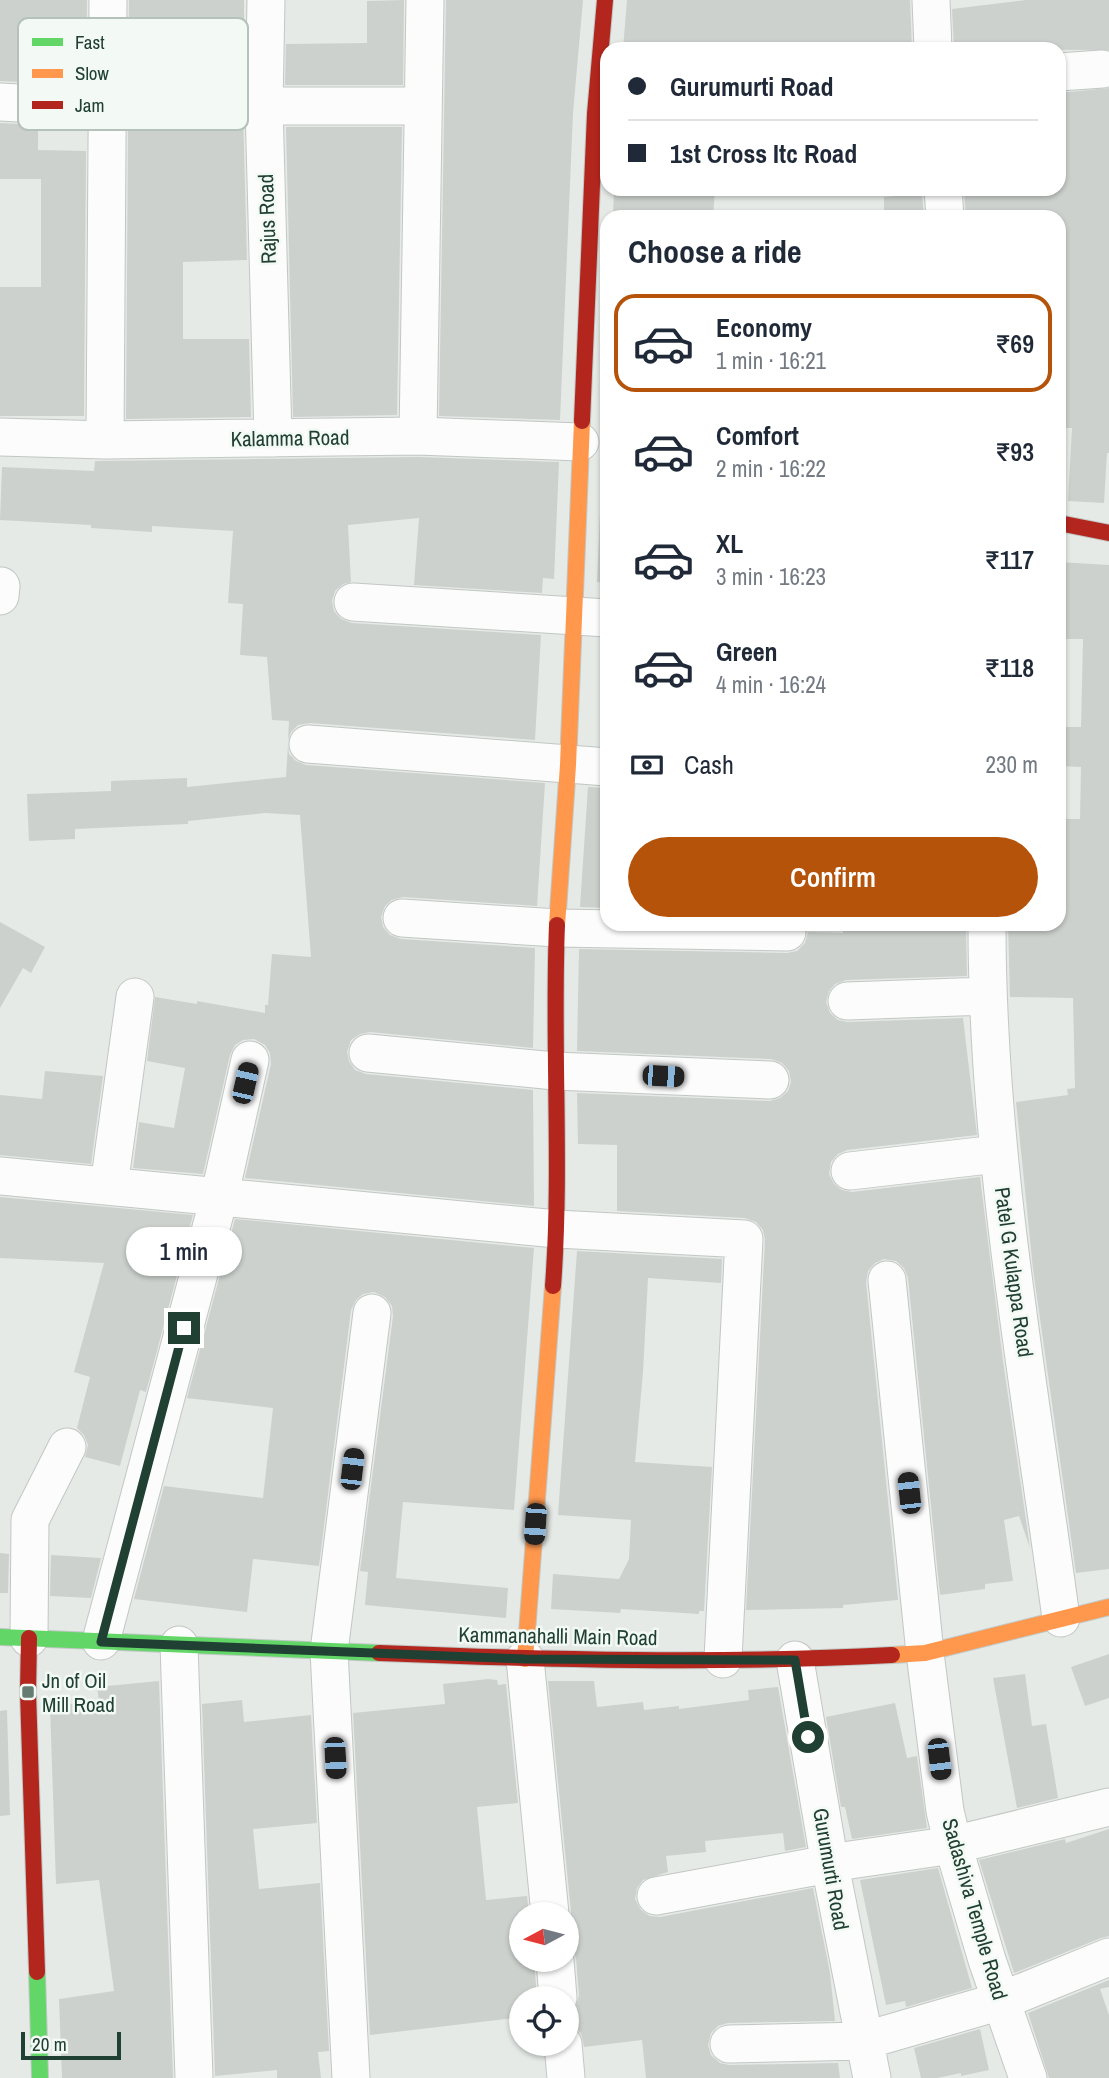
<!DOCTYPE html>
<html lang="en">
<head>
<meta charset="utf-8">
<style>
  :root { --surface:#fff; --page:#f2f2f3; --text:#1f2937; --muted:#747a83; --line:#e0e1e3; --accent:#b45309 }
  body { margin:0; font-family:"Archivo Narrow",sans-serif; background:var(--page); color:var(--text); height:100vh; display:flex; flex-direction:column; font-size:26px; white-space:nowrap }
  * { box-sizing:border-box; margin:0 }
  p { font-size:23px; color:var(--muted) }
  .icon { flex:none; width:38px; height:38px; fill:none; stroke:currentColor; stroke-width:2; stroke-linecap:round; stroke-linejoin:round }
  .map { position:relative; flex:1; overflow:hidden }
  .side { position:absolute; left:600px; top:210px; width:466px; height:721px; display:flex; flex-direction:column; background:var(--surface); border-radius:21px; box-shadow:0 2px 5px #0004 }
  .side>* { flex:none }
  .banner { position:absolute; left:600px; top:42px; width:466px; height:154px; border-radius:21px; box-shadow:0 2px 5px #0004; display:grid; align-content:center; height:154px; padding:0 28px; background:var(--surface) }
  .needle { width:46px; rotate:263deg }
  .fabs { position:absolute; left:509px; top:1902px; display:grid; gap:14px }
  .fabs a { display:grid; place-items:center; width:70px; height:70px; border-radius:50%; background:var(--surface); box-shadow:0 2px 5px #0004; font-size:35px }
  .scale { position:absolute; left:21px; bottom:18px; width:100px; box-sizing:border-box; padding-left:7px; border:4px solid #204033; border-top:0; font-size:19px; line-height:24px; white-space:nowrap; color:#204033; -webkit-text-stroke:5px #f3f9f5; paint-order:stroke }
  .end { position:absolute; width:32px; height:32px; margin:-16px; border:9px solid #204033; background:#fff; box-shadow:0 0 0 4px #fff }
  .from { border-radius:50% }
  .bubble { position:absolute; height:49px; border-radius:24px; background:var(--surface); box-shadow:0 2px 5px #0004; font-size:23px; font-weight:600; line-height:49px; text-align:center }
  .car { position:absolute; width:21px; height:42px; margin:-21px -10px; border-radius:9px; box-shadow:0 0 5px 2px #0007; background:linear-gradient(#222 24%,#8ab4d8 0 40%,#222 0 76%,#8ab4d8 0 86%,#222 0) }
  .banner b { display:flex; align-items:center; gap:24px; height:66px; font-size:26px }
  .banner b+b { border-top:2px solid var(--line) }
  .banner i { width:18px; height:18px; background:var(--text) }
  ul { padding:0; list-style:none }
  li { display:flex; align-items:center; gap:21px; height:98px; margin:0 14px 10px; padding:0 14px; border:4px solid transparent; border-radius:21px }
  li div { flex:1 }
  li b { display:block; font-size:26px }
  li em { font-style:normal; font-weight:600 }
  li.current { border-color:var(--accent) }
  li>.icon { width:63px; height:63px; stroke-width:1.5 }
  h2 { padding:0 28px; font-size:32px; line-height:84px }
  .pay { display:flex; align-items:center; gap:18px; height:77px; padding:0 28px; font-size:26px }
  .pay p { margin-inline-start:auto }
  .primary-button { display:flex; gap:14px; margin-top:auto; padding:14px 28px }
  .primary-button a { flex:1; height:80px; border-radius:42px; background:var(--accent); color:#fff; font-size:28px; font-weight:600; line-height:80px; text-align:center }
  .map>svg:first-child { display:block }
  .building { fill:#ccd1ce }
  .lines { fill:none; stroke-linecap:round; stroke-linejoin:round }
  .street-casing { stroke:#c2c7c4; stroke-width:39 }
  .fast-casing { stroke:#c0c8c4; stroke-width:18 }
  .slow-casing { stroke:#c0c8c4; stroke-width:18 }
  .jam-casing { stroke:#c0c8c4; stroke-width:18 }
  .street { stroke:#fbfcfb; stroke-width:37 }
  .fast { stroke:#63d668; stroke-width:16 }
  .slow { stroke:#ff974d; stroke-width:16 }
  .jam { stroke:#b3261e; stroke-width:16 }
  .route { stroke:#204033; stroke-width:9 }
  .poi-dot { fill:#657c72; stroke:#f3f9f5; stroke-width:2.5 }
  .labels { text-anchor:middle; dominant-baseline:central; stroke-width:5; stroke-linejoin:round; paint-order:stroke }
  .street-label { font-size:21px; fill:#204033; stroke:#f3f9f5 }
  .poi-label { font-size:21px; fill:#204033; stroke:#f3f9f5; text-anchor:start }
  .key { fill:#f3f9f5; stroke:#b4c2bb; stroke-width:2 }
  .key-label { font-size:19px; fill:#204033 }
</style>
</head>
<body>
<div class="map">
<svg width="1109" height="2078" viewBox="0 0 1109 2078">
  <rect width="100%" height="100%" fill="#e5eae7"/>
  <path class="building" d="M0,0H87L86,85L0,81Z
    M129,0H244V39L186,40L188,110H243L247,260L183,262V339H249L251,417L126,419Z
    M404,0L403,85H285L286,44L367,43V1Z
    M446,0H583L573,113L560,420L439,416Z
    M627,0H910L912,49H623Z
    M1026,0H1109V50L954,49L952,9Z
    M1109,88V453H1107L1104,503L1068,501L1072,428H1059V217H966L964,191L1059,189V93Z
    M0,123L38,125V150L86,151L84,416H0V287H41V179H0Z
    M286,127H402L397,415L293,417Z
    M614,189H715L713,217H613Z
    M922,194L924,217H884V197Z
    M607,347V583L597,582Z
    M418,457L559,462L554,579L543,578L542,593L414,585L419,518L348,525L351,582L343,584L335,591L332,601L334,611L341,619L352,623L541,635L535,740L310,723L298,725L291,732L288,740L289,721L272,720L267,657L240,655L243,604L228,603L233,531L152,526V532L91,528V525L0,520L2,467L94,471L95,461Z
    M1059,562L1109,565V1569L1076,1573L1033,1269L1016,1102L1068,1095L1067,1089L1075,1088L1073,998L1010,997L1008,924H1059V819H1080L1081,767L1059,766V727H1081L1083,639H1059Z
    M288,745L289,754L296,761L306,765L545,783L537,906L403,897L392,900L385,906L381,917L383,927L390,935L401,939L535,948L533,1048L370,1032L360,1034L351,1040L347,1052L349,1061L355,1070L366,1074L533,1090L534,1206L245,1178L271,1064L270,1053L265,1045L254,1039L243,1040L235,1045L230,1055L203,1174L133,1168L139,1122L174,1128L185,1068L147,1061L155,997L197,1004V1001L265,1013V1005H268L272,954L311,957L300,815L265,813L188,821V824L75,829V839L29,841L27,794L111,791V781L187,778V787L286,777Z
    M588,787L607,788V908L580,907Z
    M0,922L45,947L31,973L23,968L0,1008Z
    M923,927H966L967,976L846,980L835,984L829,991L826,1002L830,1013L838,1020L847,1022L963,1018L977,1135L847,1150L838,1154L831,1162L829,1174L834,1184L842,1190L852,1192L980,1177L1003,1361L1030,1548L1019,1516L1004,1520L1013,1581L985,1584V1589L940,1595L908,1278L904,1268L896,1261L884,1259L875,1263L868,1271L866,1282L898,1600L843,1605V1608L746,1610L765,1240L763,1230L756,1222L745,1218L617,1211V1145L578,1144L577,1093L770,1101L780,1098L788,1091L791,1082L789,1071L782,1063L771,1059L577,1051L579,949L787,953L797,951L805,943L808,932L843,933V928L923,931Z
    M45,1071L103,1076L91,1164L0,1155V1095L42,1099Z
    M0,1197L193,1215L146,1392L140,1390L120,1466L85,1457L88,1445L84,1435L77,1428L90,1377L74,1372L104,1263L0,1258Z
    M235,1219L534,1248L514,1510L403,1502L396,1578L508,1588L506,1618L365,1605L368,1572L360,1571L393,1316L392,1306L385,1297L374,1292L363,1294L356,1300L351,1310L319,1566L253,1559L247,1612L134,1599L164,1486L263,1498L273,1408L187,1398Z
    M577,1251L722,1259L721,1283L648,1278L643,1372L635,1462L712,1467L704,1611H699V1614L621,1609L620,1613L551,1609L553,1574L619,1579L629,1559L631,1520L558,1515Z
    M0,1553L9,1554L8,1593H0Z
    M51,1555L101,1558L91,1598L50,1596Z
    M1109,1654V1698L1085,1706L1071,1667Z
    M1025,1674L1032,1726L1046,1724L1058,1798L1017,1808L993,1678Z
    M488,1679L497,1680L498,1685L506,1684L518,1803L477,1807L486,1900L527,1896L529,1914H522V1960H534L537,1998H522V2017L370,2035L353,1713L445,1704L443,1684Z
    M159,1681L173,2078H62L59,1999L114,1991L99,1880L56,1884L50,1706L99,1701L97,1687Z
    M548,1681H594L597,1707L643,1702L644,1710L679,1706V1709L749,1700L748,1690L778,1687L806,1847L785,1851L783,1833L705,1841L706,1852L666,1856L668,1872L643,1880L637,1888L635,1899L641,1910L650,1916L660,1917L813,1888L830,1973L835,2021L728,2023L718,2026L711,2033L708,2045L711,2055L720,2063L729,2065L838,2063L840,2078H646L642,2040L584,2047L581,2033L576,2028L574,2011L579,1996L576,1958L573,1949L567,1943V1925L571,1912Z
    M242,1700L244,1722L311,1715L317,1823L253,1829L259,1889L320,1883L329,2051L318,2052L321,2078H277V2070L215,2076L202,1704Z
    M895,1703L907,1758L917,1756L927,1828L852,1839L845,1807H841L826,1717Z
    M7,1710L10,1815L0,1816V1711Z
    M1109,1829V1936L1101,1938L1014,1973L979,1860L1065,1839L1066,1843Z
    M938,1868L972,1988L906,2007L905,2001L886,2005L860,1880Z
    M1109,1980V1987L1100,1989L1109,2015V2078H1049L1028,2013Z
    M980,2029L989,2070L961,2076V2073L937,2078H921L914,2048Z"/>
  <g class="lines">
    <g class="street-casing">
      <path id="street" d="M266,0L264,106L273,438
        M931,0L933,49
        M1059,72L1102,69
        M0,102L106,108
        M264,106H423
        M943,189L945,217
        M418,436L425,0
        M0,437L105,440L418,436L580,442
        M105,440L108,0
        M0,596L1,586
        M353,602L607,618
        M308,744L607,767
        M402,918L557,928L787,932
        M987,924C987,1156 1030,1388 1061,1618
        M847,1001L987,996
        M368,1053L555,1071L770,1080
        M850,1171L997,1154
        M0,1176L557,1229L744,1239L723,1659
        M109,1186L135,997
        M887,1280L925,1653L945,1811L953,1845L987,1960L1028,2078
        M29,1638L30,1520L67,1447
        M101,1641L219,1198L250,1060
        M179,1645L194,2078
        M525,1659L550,1914
        M795,1660L830,1865L872,2078
        M656,1896L850,1860L953,1845L1109,1807
        M555,1960L558,1998
        M563,2044L566,2078
        M729,2044L863,2041L1001,2001L1109,1957
        M351,2078L329,1651L372,1313"/>
    </g>
    <g class="fast-casing">
      <path id="fast" d="M0,1637L379,1653
        M37,1972L40,2078"/>
    </g>
    <g class="slow-casing">
      <path id="slow" d="M557,925L568,765L582,421
        M892,1655L925,1653L1109,1607
        M525,1659L553,1286"/>
    </g>
    <g class="jam-casing">
      <path id="jam" d="M582,421L595,114L605,0
        M1059,523L1109,533
        M553,1286C562,1166 552,1045 557,925
        M29,1638L28,1692L37,1972
        M379,1653C550,1660 721,1664 892,1655"/>
    </g>
    <use href="#street" class="street"/>
    <use href="#fast" class="fast"/>
    <use href="#slow" class="slow"/>
    <use href="#jam" class="jam"/>
  </g>
  <g class="lines">
    <path class="route" d="M184,1328L101,1642L525,1659L795,1660L808,1737"/>
  </g>
  <rect class="poi-dot" x="21" y="1685" width="14" height="14" rx="3.5"/>
  <g class="labels">
    <g class="street-label">
      <text transform="translate(267 219) rotate(-92)">Rajus Road</text>
      <text transform="translate(290 438) rotate(-1)">Kalamma Road</text>
      <text transform="translate(1014 1272) rotate(82)">Patel G Kulappa Road</text>
      <text transform="translate(558 1636) rotate(1)">Kammanahalli Main Road</text>
      <text transform="translate(831 1869) rotate(80)">Gurumurti Road</text>
      <text transform="translate(975 1909) rotate(74)">Sadashiva Temple Road</text>
    </g>
    <g class="poi-label">
      <text x="42" y="1680">Jn of Oil<tspan x="42" dy="24">Mill Road</tspan></text>
    </g>
  </g>
  <rect x="18" y="18" width="230" height="112" rx="10" class="key"/>
  <rect x="32" y="38" width="31" height="8" fill="#63d668"/>
  <rect x="32" y="69" width="31" height="9" fill="#ff974d"/>
  <rect x="32" y="101" width="31" height="8" fill="#b3261e"/>
  <g class="key-label">
    <text x="75" y="49">Fast</text>
    <text x="75" y="80">Slow</text>
    <text x="75" y="112">Jam</text>
  </g>
</svg>
<div class="fabs">
<a><svg class="needle" viewBox="-14 -14 28 28"><path d="M0-13l5 13h-10z" fill="#e53935"/><path d="M0 13l5-13h-10z" fill="#747a83"/></svg></a>
<a><svg class="icon" aria-label="locate" viewBox="0 0 24 24"><circle cx="12" cy="12" r="6"/><path d="M12 2v4M12 18v4M2 12h4M18 12h4"/></svg></a>
</div>
<div class="scale">20 m</div>
<i class="end from" style="left:808px;top:1737px"></i>
<i class="end" style="left:184px;top:1328px"></i>
<div class="bubble" style="left:126px;top:1227px;width:116px">1 min</div>
<i class="car" style="left:663px;top:1076px;rotate:93deg"></i>
<i class="car" style="left:245px;top:1083px;rotate:13deg"></i>
<i class="car" style="left:352px;top:1469px;rotate:7deg"></i>
<i class="car" style="left:909px;top:1493px;rotate:354deg"></i>
<i class="car" style="left:535px;top:1524px;rotate:184deg"></i>
<i class="car" style="left:335px;top:1758px;rotate:177deg"></i>
<i class="car" style="left:939px;top:1759px;rotate:173deg"></i>
<div class="banner">
<b><i class="from"></i>Gurumurti Road</b>
<b><i></i>1st Cross Itc Road</b>
</div>
<section class="side">
<h2>Choose a ride</h2>
<ul>
<li class="current"><svg class="icon" aria-label="car" viewBox="0 0 24 24"><path d="M5 17H2v-5l4-1 3-4h7l3 4 3 1v5h-3M9 17h6M6 11h13"/><circle cx="7" cy="17" r="2"/><circle cx="17" cy="17" r="2"/></svg><div><b>Economy</b><p>1 min · 16:21</p></div><em>₹69</em></li>
<li><svg class="icon" aria-label="car" viewBox="0 0 24 24"><path d="M5 17H2v-5l4-1 3-4h7l3 4 3 1v5h-3M9 17h6M6 11h13"/><circle cx="7" cy="17" r="2"/><circle cx="17" cy="17" r="2"/></svg><div><b>Comfort</b><p>2 min · 16:22</p></div><em>₹93</em></li>
<li><svg class="icon" aria-label="car" viewBox="0 0 24 24"><path d="M5 17H2v-5l4-1 3-4h7l3 4 3 1v5h-3M9 17h6M6 11h13"/><circle cx="7" cy="17" r="2"/><circle cx="17" cy="17" r="2"/></svg><div><b>XL</b><p>3 min · 16:23</p></div><em>₹117</em></li>
<li><svg class="icon" aria-label="car" viewBox="0 0 24 24"><path d="M5 17H2v-5l4-1 3-4h7l3 4 3 1v5h-3M9 17h6M6 11h13"/><circle cx="7" cy="17" r="2"/><circle cx="17" cy="17" r="2"/></svg><div><b>Green</b><p>4 min · 16:24</p></div><em>₹118</em></li>
</ul>
<div class="pay"><svg class="icon" aria-label="cash" viewBox="0 0 24 24"><path d="M3 7h18v10H3z"/><circle cx="12" cy="12" r="2"/></svg>Cash<p>230 m</p></div>
<div class="primary-button"><a>Confirm</a></div>
</section>
</div>
</body>
</html>
